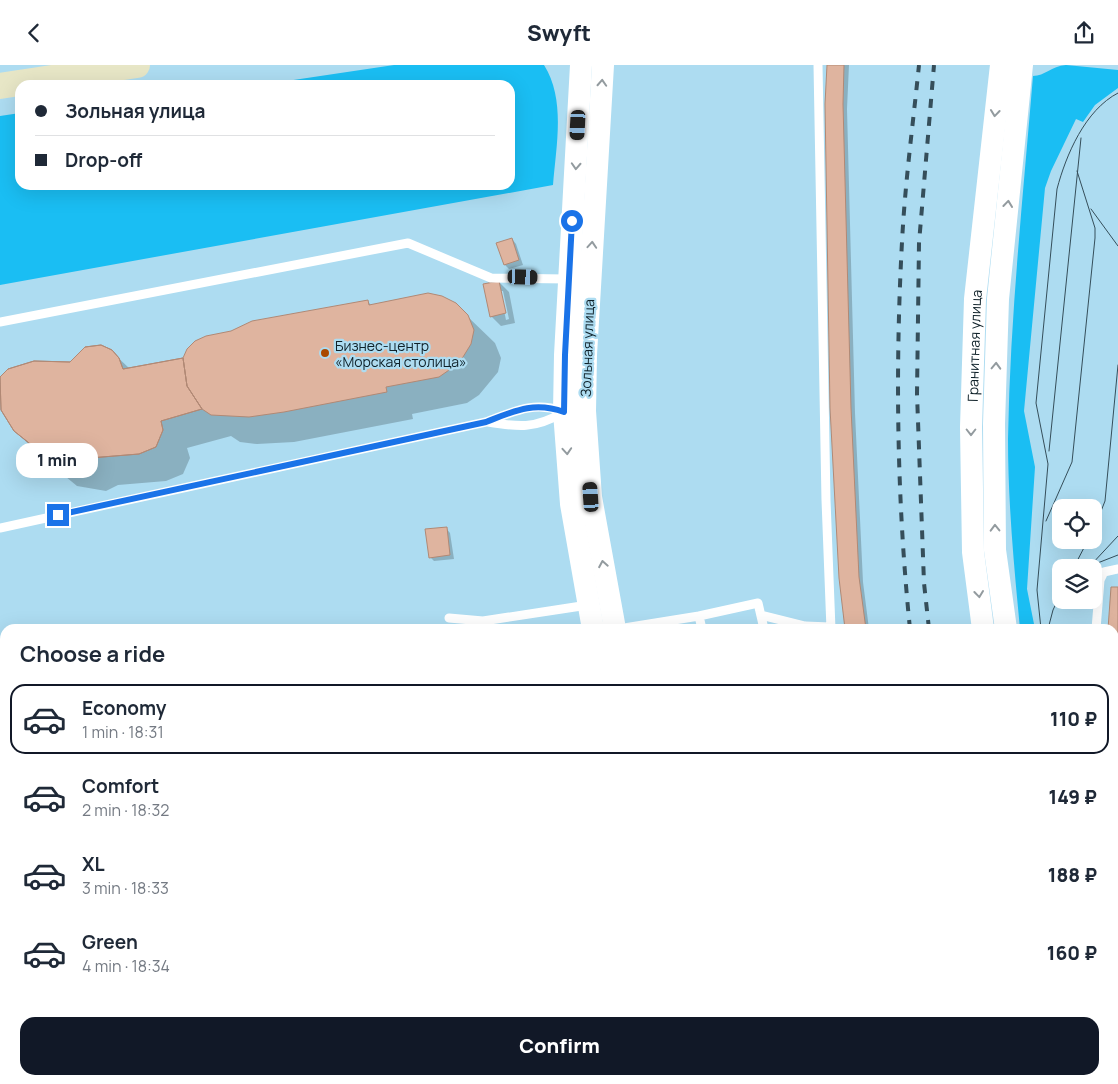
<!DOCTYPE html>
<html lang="en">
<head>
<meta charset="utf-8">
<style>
  :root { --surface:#fff; --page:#f2f2f3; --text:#1f2937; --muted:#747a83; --line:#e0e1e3; --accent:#111827 }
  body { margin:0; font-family:Manrope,sans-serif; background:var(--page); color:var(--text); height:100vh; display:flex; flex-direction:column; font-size:19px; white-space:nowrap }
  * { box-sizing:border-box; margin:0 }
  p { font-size:16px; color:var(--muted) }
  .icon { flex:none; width:28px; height:28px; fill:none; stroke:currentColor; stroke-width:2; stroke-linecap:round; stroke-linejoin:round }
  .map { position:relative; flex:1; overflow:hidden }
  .details { position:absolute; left:0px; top:559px; width:1119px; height:461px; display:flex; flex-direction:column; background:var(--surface); border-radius:15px 15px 0 0; box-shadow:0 5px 20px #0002 }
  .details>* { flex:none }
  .banner { position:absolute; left:15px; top:15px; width:500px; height:110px; border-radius:15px; box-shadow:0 5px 20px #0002; display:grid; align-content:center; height:110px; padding:0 20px; background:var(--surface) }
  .controls { position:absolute; left:1052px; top:434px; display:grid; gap:10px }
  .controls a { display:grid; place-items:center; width:50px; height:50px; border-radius:10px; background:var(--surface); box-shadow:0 5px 20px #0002; font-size:25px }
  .end { position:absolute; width:22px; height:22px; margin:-11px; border:6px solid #1a73e8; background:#fff; box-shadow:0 0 0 2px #fff }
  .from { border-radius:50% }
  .bubble { position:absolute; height:35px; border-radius:15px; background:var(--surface); box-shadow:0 5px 20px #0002; font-size:16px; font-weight:800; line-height:35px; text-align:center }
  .car { position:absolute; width:15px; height:30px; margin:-15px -8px; border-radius:6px; box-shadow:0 0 4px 1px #0007; background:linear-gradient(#222 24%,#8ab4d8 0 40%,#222 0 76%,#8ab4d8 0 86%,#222 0) }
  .banner b { display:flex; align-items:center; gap:18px; height:48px; font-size:19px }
  .banner b+b { border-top:1px solid var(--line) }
  .banner i { width:12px; height:12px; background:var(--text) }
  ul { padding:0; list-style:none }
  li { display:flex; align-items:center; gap:15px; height:70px; margin:0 10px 8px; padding:0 10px; border:2px solid transparent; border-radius:15px }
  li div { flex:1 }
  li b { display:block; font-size:19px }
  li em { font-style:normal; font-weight:800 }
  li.current { border-color:var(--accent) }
  li>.icon { width:45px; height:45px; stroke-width:1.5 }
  h2 { padding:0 20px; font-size:22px; line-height:60px }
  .button { display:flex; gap:10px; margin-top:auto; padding:10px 20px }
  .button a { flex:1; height:58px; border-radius:15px; background:var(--accent); color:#fff; font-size:20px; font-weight:800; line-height:58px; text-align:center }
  header { display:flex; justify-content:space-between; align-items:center; height:65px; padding:0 20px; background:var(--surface); font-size:22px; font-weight:800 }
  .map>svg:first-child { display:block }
  .green { fill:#1abef3 }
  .shadow { fill:#0003; fill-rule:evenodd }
  .building { fill:#dfb49f; stroke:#b18975 }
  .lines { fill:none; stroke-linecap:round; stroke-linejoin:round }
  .service { stroke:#fff; stroke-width:9 }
  .tertiary { stroke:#fff; stroke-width:22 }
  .secondary { stroke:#e7e6c6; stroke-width:26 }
  .tram { stroke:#354e5a; stroke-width:1 }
  .rail { stroke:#354e5a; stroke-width:4; stroke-dasharray:9 9; stroke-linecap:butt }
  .oneway { stroke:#939b9f }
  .route { stroke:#1a73e8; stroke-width:6 }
  .poi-dot { fill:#aa4a00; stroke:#addcf1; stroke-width:2 }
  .labels { text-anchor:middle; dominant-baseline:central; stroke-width:4.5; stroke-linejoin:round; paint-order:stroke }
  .poi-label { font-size:14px; fill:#0f2129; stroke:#addcf1; text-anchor:start }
  .street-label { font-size:14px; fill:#0f2129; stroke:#addcf1 }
</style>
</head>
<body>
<header><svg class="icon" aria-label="back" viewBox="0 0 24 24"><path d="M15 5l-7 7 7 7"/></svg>Swyft<svg class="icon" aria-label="share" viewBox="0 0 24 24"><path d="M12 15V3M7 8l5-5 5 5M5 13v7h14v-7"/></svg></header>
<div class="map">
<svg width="1118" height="1019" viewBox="0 0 1118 1019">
  <rect width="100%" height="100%" fill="#addcf1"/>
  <path class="green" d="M394,0H544C566,35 556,81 553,120L0,220V51L20,48V120H510V20H260Z
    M1066,0L1118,5V23L1095,40L1083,57L1076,54L1051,106L1045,123L1024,346L1035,402L1027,524L1035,564H1020C1014,501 1008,438 1008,374C1010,253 1023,132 1033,11C1045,11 1051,1 1066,0Z
    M1114,668H1118V817L1114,806Z
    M1114,836L1118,850V990H1114Z"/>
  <path class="shadow" d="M828,0H849L847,44L855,348L863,517L869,564H846Z
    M512,174L516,179L523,200L509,204L505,200L498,179Z
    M499,217L509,227L515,258L501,261L491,251ZM500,226H503L509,254L506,255Z
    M367,236L371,240L467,251L495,278L501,293L498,307L479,330L467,338L412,349L413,354L294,377L257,379L240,377L231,371L187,383L190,393L183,409L166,416L118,420L106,426L77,421L43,393L15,366L3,345L0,314L8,305L70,298L111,286L130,304L184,294Z
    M446,463L450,468L454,494L434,496L430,492Z
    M1118,523V589H1114Z
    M182,1015H346L347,1019H182Z"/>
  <path class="building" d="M827,0H844L843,39L851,343L859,512L866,564H845L839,513L830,343L825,39Z
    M512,173L519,195L504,200L496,178Z
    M499,216L506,248L490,252L483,219Z
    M428,228L442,231L456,238L468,250L474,265L471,279L463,292L452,303L439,312L386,322L387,327L284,347L249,352L211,350L202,344L187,321L183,293L187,284L195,276L206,271L231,266L252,256L368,235L369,240Z
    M101,280L112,285L119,293L123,304L183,293L187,321L202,344L161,356L163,365L156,382L139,389L90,393L78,400L49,394L14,366L1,345L0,312L8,304L34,296L70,297L85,282Z
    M101,280L112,285L119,293L123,304L183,293L187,321L202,344L161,356L163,365L156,382L139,389L90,393L78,400L49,394L14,366L1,345L0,312L8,304L34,296L70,297L85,282Z
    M447,462L450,490L429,493L425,464Z
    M1111,522H1118V586H1114V564H1108Z
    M181,1015H330L331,1019H181Z
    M752,1015H775V1019H753Z
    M926,1015H946L947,1019H927Z"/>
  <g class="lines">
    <path class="service" d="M818,0L826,435L831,564
      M0,257L408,178L491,213L568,214
      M488,357C518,362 535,364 562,348
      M0,463L486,357C513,347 533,336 562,346
      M761,550L805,561L830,562
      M699,551L702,564
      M449,553L483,556L588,540
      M618,564L699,551L758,538L764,564
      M1096,564L1100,515L1104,507L1118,504
      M1114,625L1118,626
      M0,703H5
      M143,1015V1019
      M376,1015L377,1019
      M528,1015L529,1019
      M786,1015L787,1019
      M851,1015L852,1019
      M912,1015L913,1019"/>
    <g class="tertiary">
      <path d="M581,0L565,290L564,347L571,439L593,564"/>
      <path d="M603,0L586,290L585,346L591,432L615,564"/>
      <path id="s1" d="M983,564L973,487L971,362L975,234L1001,0"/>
      <path d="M1006,564L995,485L994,359L998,234L1022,0"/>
      <path d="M0,972L5,999"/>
      <path d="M8,1015L9,1019"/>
      <path d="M676,1015L677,1019"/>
      <path d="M699,1015L700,1019"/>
      <path d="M1075,1015L1076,1019"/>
      <path d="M1106,1015L1108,1019"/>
    </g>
    <path class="secondary" d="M0,21L137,0"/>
    <path class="tram" d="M1091,144L1118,181
      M1049,386L1081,73
      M1046,456L1072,397L1095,173V163L1077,106
      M1094,464L1105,436L1118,300
      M1095,499L1118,490
      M1090,501L1118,471
      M1074,502L1088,475
      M1041,564L1037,525L1048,399L1036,338L1057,124C1066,90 1085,45 1118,28
      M1048,564L1053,545L1061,528
      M1114,663H1118
      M1114,819L1118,831"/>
    <path class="rail" d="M910,564C897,436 895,306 902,177C905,118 913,59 919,0
      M929,564L924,518L917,329L919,178L934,0
      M987,1015L988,1019
      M1008,1015L1009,1019"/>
  </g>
  <defs><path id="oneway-chevron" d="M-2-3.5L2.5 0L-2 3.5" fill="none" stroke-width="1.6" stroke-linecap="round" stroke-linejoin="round" transform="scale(1.25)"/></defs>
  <g class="oneway">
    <use href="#oneway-chevron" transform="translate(602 18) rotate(-87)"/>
    <use href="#oneway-chevron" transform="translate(995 48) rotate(96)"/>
    <use href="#oneway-chevron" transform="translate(576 101) rotate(93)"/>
    <use href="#oneway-chevron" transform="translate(1008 139) rotate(-84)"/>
    <use href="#oneway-chevron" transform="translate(592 180) rotate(-86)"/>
    <use href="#oneway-chevron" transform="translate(996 301) rotate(-88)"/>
    <use href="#oneway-chevron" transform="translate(971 367) rotate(90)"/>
    <use href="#oneway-chevron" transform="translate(567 386) rotate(86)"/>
    <use href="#oneway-chevron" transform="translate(995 463) rotate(-91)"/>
    <use href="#oneway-chevron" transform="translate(603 499) rotate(-100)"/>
    <use href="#oneway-chevron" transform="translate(979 529) rotate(83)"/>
  </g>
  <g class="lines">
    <path class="route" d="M58,450L486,357C514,346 534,336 564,347L565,290L572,156"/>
  </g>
  <circle class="poi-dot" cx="325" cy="288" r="5"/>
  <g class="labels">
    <g class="poi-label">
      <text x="335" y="280">Бизнес-центр<tspan x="335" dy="16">«Морская столица»</tspan></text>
    </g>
    <g class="street-label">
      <text stroke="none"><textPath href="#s1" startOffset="284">Гранитная улица</textPath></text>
      <text transform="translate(587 283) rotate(-88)">Зольная улица</text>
    </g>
  </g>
</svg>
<div class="controls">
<a><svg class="icon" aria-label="locate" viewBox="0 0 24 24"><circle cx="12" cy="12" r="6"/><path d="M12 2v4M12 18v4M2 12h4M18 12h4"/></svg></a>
<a><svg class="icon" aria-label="layers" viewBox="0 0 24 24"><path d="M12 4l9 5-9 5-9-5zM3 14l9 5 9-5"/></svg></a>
</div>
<i class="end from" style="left:572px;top:156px"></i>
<i class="end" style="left:58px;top:450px"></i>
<div class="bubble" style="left:16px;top:378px;width:82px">1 min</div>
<i class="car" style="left:578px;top:60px;rotate:183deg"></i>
<i class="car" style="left:523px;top:212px;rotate:92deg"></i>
<i class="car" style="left:591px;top:432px;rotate:356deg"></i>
<div class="banner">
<b><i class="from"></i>Зольная улица</b>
<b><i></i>Drop-off</b>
</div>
<section class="details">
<h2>Choose a ride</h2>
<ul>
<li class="current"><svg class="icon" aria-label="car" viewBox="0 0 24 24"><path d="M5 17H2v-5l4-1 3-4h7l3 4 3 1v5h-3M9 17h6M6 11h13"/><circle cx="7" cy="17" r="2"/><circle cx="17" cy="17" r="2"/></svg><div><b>Economy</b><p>1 min · 18:31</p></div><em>110 ₽</em></li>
<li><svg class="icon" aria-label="car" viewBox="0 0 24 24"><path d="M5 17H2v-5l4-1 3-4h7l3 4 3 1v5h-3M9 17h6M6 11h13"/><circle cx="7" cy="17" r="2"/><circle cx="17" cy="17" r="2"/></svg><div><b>Comfort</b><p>2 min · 18:32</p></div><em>149 ₽</em></li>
<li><svg class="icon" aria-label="car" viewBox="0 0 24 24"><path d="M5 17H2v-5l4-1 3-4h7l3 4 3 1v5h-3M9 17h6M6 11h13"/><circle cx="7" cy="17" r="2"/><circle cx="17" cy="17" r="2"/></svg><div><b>XL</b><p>3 min · 18:33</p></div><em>188 ₽</em></li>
<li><svg class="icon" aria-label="car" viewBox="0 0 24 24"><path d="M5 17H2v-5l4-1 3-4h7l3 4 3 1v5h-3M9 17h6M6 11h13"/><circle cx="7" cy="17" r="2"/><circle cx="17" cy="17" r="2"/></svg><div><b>Green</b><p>4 min · 18:34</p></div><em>160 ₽</em></li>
</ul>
<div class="button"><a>Confirm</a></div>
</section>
</div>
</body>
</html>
